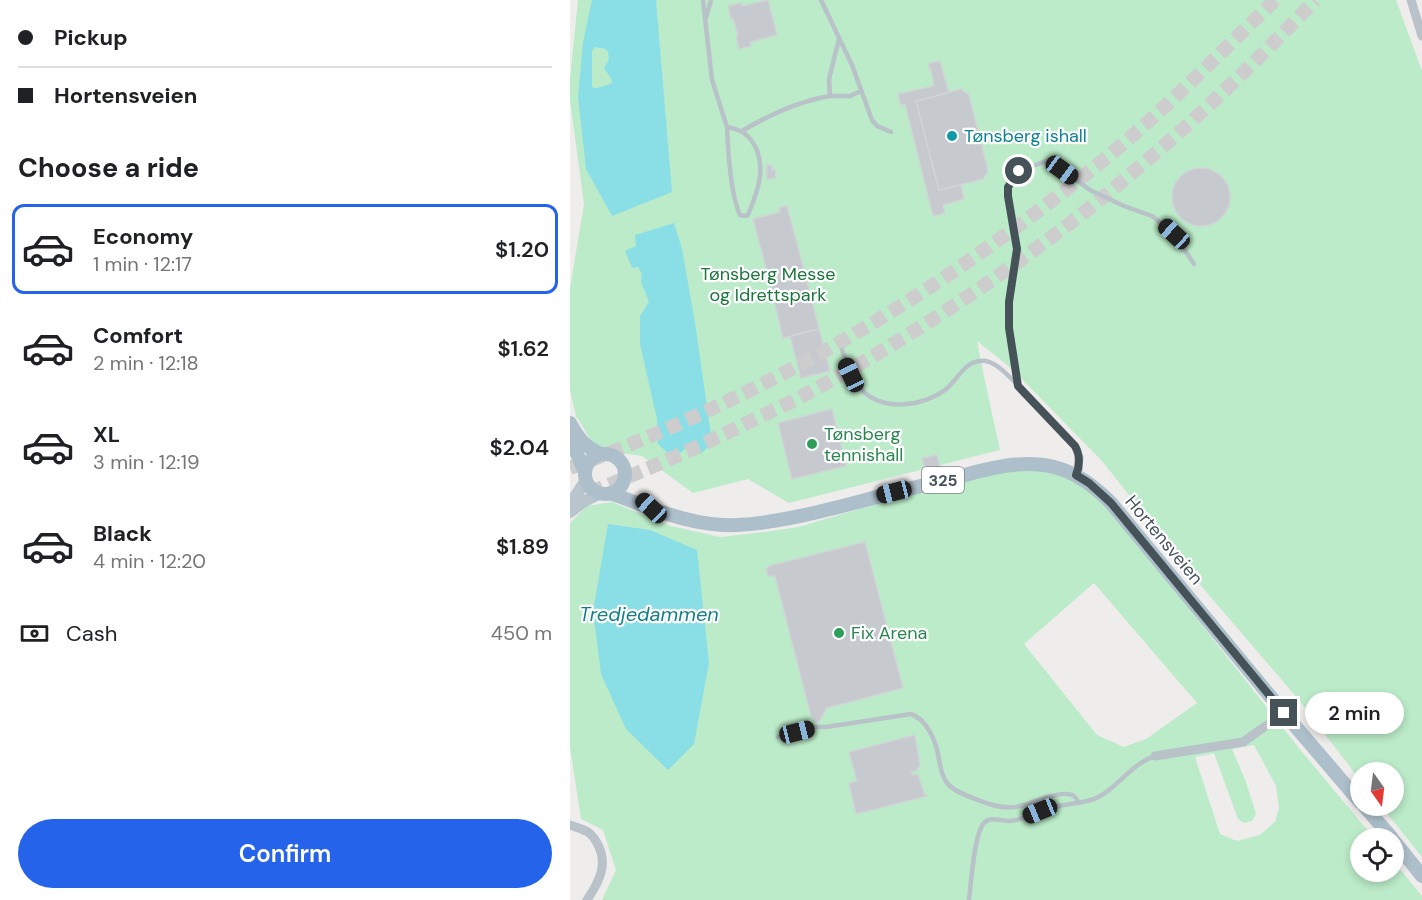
<!DOCTYPE html>
<html lang="en">
<head>
<meta charset="utf-8">
<style>
  :root { --surface:#fff; --page:#f6f6f6; --text:#202124; --muted:#757577; --line:#e0e0e0; --accent:#2563eb }
  body { margin:0; font-family:"DM Sans",sans-serif; background:var(--page); color:var(--text); height:100vh; display:flex; flex-direction:column; font-size:22px; white-space:nowrap }
  * { box-sizing:border-box; margin:0 }
  p { font-size:20px; color:var(--muted) }
  .icon { flex:none; width:33px; height:33px; fill:none; stroke:currentColor; stroke-width:2; stroke-linecap:round; stroke-linejoin:round }
  .map { position:relative; flex:1; overflow:hidden }
  .side { display:flex; flex-direction:column; background:var(--surface); width:570px }
  .side>* { flex:none }
  .guide { display:grid; align-content:center; height:132px; padding:0 18px; background:var(--surface) }
  .needle { width:39px; rotate:166deg }
  .tools { position:absolute; left:780px; top:762px; display:grid; gap:12px }
  .tools a { display:grid; place-items:center; width:54px; height:54px; border-radius:50%; background:var(--surface); box-shadow:0 3px 9px #0003; font-size:30px }
  .end { position:absolute; width:27px; height:27px; margin:-14px; border:8px solid #455258; background:#fff; box-shadow:0 0 0 3px #fff }
  .from { border-radius:50% }
  .bubble { position:absolute; height:42px; border-radius:21px; background:var(--surface); box-shadow:0 3px 9px #0003; font-size:20px; font-weight:600; line-height:42px; text-align:center }
  .car { position:absolute; width:18px; height:36px; margin:-18px -9px; border-radius:8px; box-shadow:0 0 4px 2px #0007; background:linear-gradient(#222 24%,#8ab4d8 0 40%,#222 0 76%,#8ab4d8 0 86%,#222 0) }
  .guide b { display:flex; align-items:center; gap:21px; height:57px; font-size:22px }
  .guide b+b { border-top:2px solid var(--line) }
  .guide i { width:15px; height:15px; background:var(--text) }
  ul { padding:0; list-style:none }
  li { display:flex; align-items:center; gap:18px; height:90px; margin:0 12px 9px; padding:0 6px; border:3px solid transparent; border-radius:12px }
  li div { flex:1 }
  li b { display:block; font-size:22px }
  li em { font-style:normal; font-weight:600 }
  li.current { border-color:var(--accent) }
  li>.icon { width:54px; height:54px; stroke-width:1.5 }
  h2 { padding:0 18px; font-size:27px; line-height:72px }
  .pay { display:flex; align-items:center; gap:15px; height:66px; padding:0 18px; font-size:22px }
  .pay p { margin-inline-start:auto }
  .button { display:flex; gap:12px; margin-top:auto; padding:12px 18px }
  .button a { flex:1; height:69px; border-radius:36px; background:var(--accent); color:#fff; font-size:24px; font-weight:600; line-height:69px; text-align:center }
  main { display:flex; flex:1; min-height:0 }
  .map>svg:first-child { display:block }
  .green { fill:#bbebc8; fill-rule:evenodd }
  .water { fill:#8adfe6; fill-rule:evenodd }
  .building { fill:#c6cacf; stroke:#d0d3d7; stroke-width:1.5 }
  .lines { fill:none; stroke-linecap:round; stroke-linejoin:round }
  .primary-tunnel { stroke:#cdcdce; stroke-width:14; stroke-dasharray:14 7; stroke-linecap:butt }
  .service { stroke:#b8c2c8; stroke-width:4.5 }
  .minor { stroke:#b8c2c8; stroke-width:9 }
  .secondary { stroke:#b8c5cd; stroke-width:12 }
  .primary { stroke:#acbfca; stroke-width:14 }
  .route { stroke:#455258; stroke-width:8 }
  .culture-dot { fill:#0f9aa8; stroke:#fff; stroke-width:2 }
  .leisure-dot { fill:#2e9e5b; stroke:#fff; stroke-width:2 }
  .labels { text-anchor:middle; dominant-baseline:central; stroke-width:4.5; stroke-linejoin:round; paint-order:stroke }
  .shield { fill:#fff; stroke:#7d868a; stroke-width:1.5 }
  .shield-label { font-size:16px; font-weight:bold; fill:#455258 }
  .culture-label { font-size:18px; fill:#0d838f; stroke:#fff; text-anchor:start }
  .park-label { font-size:18px; fill:#1b753c; stroke:#fff }
  .leisure-label { font-size:18px; fill:#27864d; stroke:#fff; text-anchor:start }
  .street-label { font-size:18px; fill:#455258; stroke:#fff }
  .water-label { font-size:20px; font-style:italic; fill:#137f88; stroke:#fff }
</style>
</head>
<body>
<main>
<section class="side">
<div class="guide">
<b><i class="from"></i>Pickup</b>
<b><i></i>Hortensveien</b>
</div>
<h2>Choose a ride</h2>
<ul>
<li class="current"><svg class="icon" aria-label="car" viewBox="0 0 24 24"><path d="M5 17H2v-5l4-1 3-4h7l3 4 3 1v5h-3M9 17h6M6 11h13"/><circle cx="7" cy="17" r="2"/><circle cx="17" cy="17" r="2"/></svg><div><b>Economy</b><p>1 min · 12:17</p></div><em>$1.20</em></li>
<li><svg class="icon" aria-label="car" viewBox="0 0 24 24"><path d="M5 17H2v-5l4-1 3-4h7l3 4 3 1v5h-3M9 17h6M6 11h13"/><circle cx="7" cy="17" r="2"/><circle cx="17" cy="17" r="2"/></svg><div><b>Comfort</b><p>2 min · 12:18</p></div><em>$1.62</em></li>
<li><svg class="icon" aria-label="car" viewBox="0 0 24 24"><path d="M5 17H2v-5l4-1 3-4h7l3 4 3 1v5h-3M9 17h6M6 11h13"/><circle cx="7" cy="17" r="2"/><circle cx="17" cy="17" r="2"/></svg><div><b>XL</b><p>3 min · 12:19</p></div><em>$2.04</em></li>
<li><svg class="icon" aria-label="car" viewBox="0 0 24 24"><path d="M5 17H2v-5l4-1 3-4h7l3 4 3 1v5h-3M9 17h6M6 11h13"/><circle cx="7" cy="17" r="2"/><circle cx="17" cy="17" r="2"/></svg><div><b>Black</b><p>4 min · 12:20</p></div><em>$1.89</em></li>
</ul>
<div class="pay"><svg class="icon" aria-label="cash" viewBox="0 0 24 24"><path d="M3 7h18v10H3z"/><circle cx="12" cy="12" r="2"/></svg>Cash<p>450 m</p></div>
<div class="button"><a>Confirm</a></div>
</section>
<div class="map">
<svg width="852" height="900" viewBox="0 0 852 900">
  <rect width="100%" height="100%" fill="#efecec"/>
  <path class="green" d="M8,0H826L852,71V857L811,806H824V772H790V780L729,700L632,587L532,461L442,369L407,341L413,372L430,450L219,503L178,479L123,493L72,456L43,452L22,442L6,416L0,390V288L14,204L0,100V79Z
    M452,466L493,473L533,500L728,747L804,838H790V872H824V862L852,896V900H32L46,870L33,830L11,819L0,747V523L17,506L42,502L101,526L150,537L195,532L228,527L375,484ZM524,583L627,703L576,739L554,747L527,735L454,644ZM684,745L706,786L709,808L705,822L690,835L667,841L650,834L625,757L644,753L668,819L674,823L682,821L686,814L676,782L662,749Z"/>
  <path class="water" d="M22,0H86L102,192L42,216L16,169L8,97L13,42ZM25,47L35,49L38,52L39,59L34,68L42,80L41,84L27,88H23L22,85V51Z
    M104,223L112,249L126,329L142,443L131,454L117,447L104,459L88,444L87,419L70,344V316L79,302L71,282L72,274L68,267L62,268L55,251L66,246L65,235Z
    M38,524L80,530L127,550L139,663L124,744L98,770L56,729L31,674L23,611Z"/>
  <path class="building" d="M198,0L207,35L180,42L181,46L169,49L166,36L168,35L163,18L161,19L158,6L171,3L172,6Z
    M370,61L379,93L346,101L369,190L391,185L394,199L373,205L375,213L363,216L335,104L331,105L328,94L364,86L361,69L360,70L358,64Z
    M391,89L399,95L418,171L413,179L369,190L346,101Z
    M197,165H202V170H205L206,178L197,179L196,170H197Z
    M602 197a29 29 0 1 1 58 0a29 29 0 1 1-58 0Z
    M217,206L234,270L199,279L183,219L210,212L209,208Z
    M234,270L249,329L213,338L199,279Z
    M249,329L260,371L231,378L220,336Z
    M262,409L276,466L222,479L208,423Z
    M367,455L370,467L355,471L352,458Z
    M295,542L333,688L257,708L249,722L245,721L241,716L205,576H198L196,570L199,566Z
    M345,735L350,766L347,768L348,770L341,772L342,775L348,774L354,793L357,796L286,814L279,783L287,781L279,752Z"/>
  <g class="lines">
    <path class="primary-tunnel" d="M0,468C96,432 190,389 279,337C360,290 437,236 511,178C581,124 642,61 705,0
      M0,500C60,477 118,452 175,424C193,415 211,407 229,398C351,332 468,254 574,163C634,112 691,57 745,0"/>
    <path class="service" d="M133,0L142,80L157,127C163,128 169,130 174,133C179,137 183,142 186,148C196,172 187,192 178,215L175,216L170,215C160,194 158,151 157,127
      M251,0L282,65L302,120L307,126L321,132
      M136,18L141,0
      M260,96H280L291,91
      M172,131C199,115 229,101 260,96L259,79L269,39
      M272,350C276,363 281,377 290,388C311,412 351,407 375,390C387,381 394,362 410,361C425,359 438,376 448,385
      M509,457L508,453L505,446L448,385V383L439,328V302L447,249L438,196C438,171 460,167 479,160L520,190L554,206L582,216L604,234L624,264
      M208,737L245,727H256L341,714C356,719 365,739 368,754C370,764 371,776 378,784C385,793 408,800 419,804C428,807 437,808 446,807C459,805 493,788 504,796C507,798 507,800 508,803
      M399,900C401,884 404,833 414,823C420,816 431,821 440,821C454,820 467,811 480,808C493,804 507,804 521,800C543,794 560,764 585,756"/>
    <path class="minor" d="M841,0L852,36
      M506,475L508,470L509,457
      M585,756L673,742L714,713
      M0,825C6,827 12,829 18,832C22,835 25,839 27,843C39,864 29,882 17,900"/>
    <path class="secondary" d="M0,505L16,480
      M0,512L13,502L30,493"/>
    <path class="primary" d="M0,423C8,438 15,447 31,454
      M0,438L15,472
      M15 474a20 20 0 1 1 40 0a20 20 0 1 1-40 0Z
      M40,493C82,508 122,527 167,525C208,523 248,512 288,502C317,494 347,487 376,480C410,471 449,458 484,467C507,473 524,486 541,503L714,713L790,802
      M794,806L822,838
      M824,841L852,876"/>
  </g>
  <g class="lines">
    <path class="route" d="M449,171L438,187V196L447,249L439,302V328L448,386L505,446C510,455 510,466 506,475L519,483L541,503L714,713"/>
  </g>
  <circle class="culture-dot" cx="382" cy="136" r="6"/>
  <g class="leisure-dot">
    <circle cx="242" cy="444" r="6"/>
    <circle cx="269" cy="633" r="6"/>
  </g>
  <g class="labels">
    <rect class="shield" x="352" y="467" width="42" height="26" rx="4.5"/>
    <g class="shield-label">
      <text x="373" y="480">325</text>
    </g>
    <g class="culture-label">
      <text x="394" y="136">Tønsberg ishall</text>
    </g>
    <g class="park-label">
      <text x="198" y="274">Tønsberg Messe<tspan x="198" dy="21">og Idrettspark</tspan></text>
    </g>
    <g class="leisure-label">
      <text x="254" y="434">Tønsberg<tspan x="254" dy="21">tennishall</tspan></text>
      <text x="281" y="633">Fix Arena</text>
    </g>
    <g class="street-label">
      <text transform="translate(594 540) rotate(50)">Hortensveien</text>
    </g>
    <g class="water-label">
      <text x="79" y="614">Tredjedammen</text>
    </g>
  </g>
</svg>
<div class="tools">
<a><svg class="needle" viewBox="-14 -14 28 28"><path d="M0-13l5 13h-10z" fill="#e53935"/><path d="M0 13l5-13h-10z" fill="#757577"/></svg></a>
<a><svg class="icon" aria-label="locate" viewBox="0 0 24 24"><circle cx="12" cy="12" r="6"/><path d="M12 2v4M12 18v4M2 12h4M18 12h4"/></svg></a>
</div>
<i class="end from" style="left:449px;top:171px"></i>
<i class="end" style="left:714px;top:713px"></i>
<div class="bubble" style="left:735px;top:692px;width:99px">2 min</div>
<i class="car" style="left:492px;top:170px;rotate:126deg"></i>
<i class="car" style="left:604px;top:234px;rotate:312deg"></i>
<i class="car" style="left:281px;top:375px;rotate:335deg"></i>
<i class="car" style="left:324px;top:492px;rotate:256deg"></i>
<i class="car" style="left:81px;top:508px;rotate:313deg"></i>
<i class="car" style="left:227px;top:732px;rotate:76deg"></i>
<i class="car" style="left:470px;top:811px;rotate:248deg"></i>
</div>
</main>
</body>
</html>
